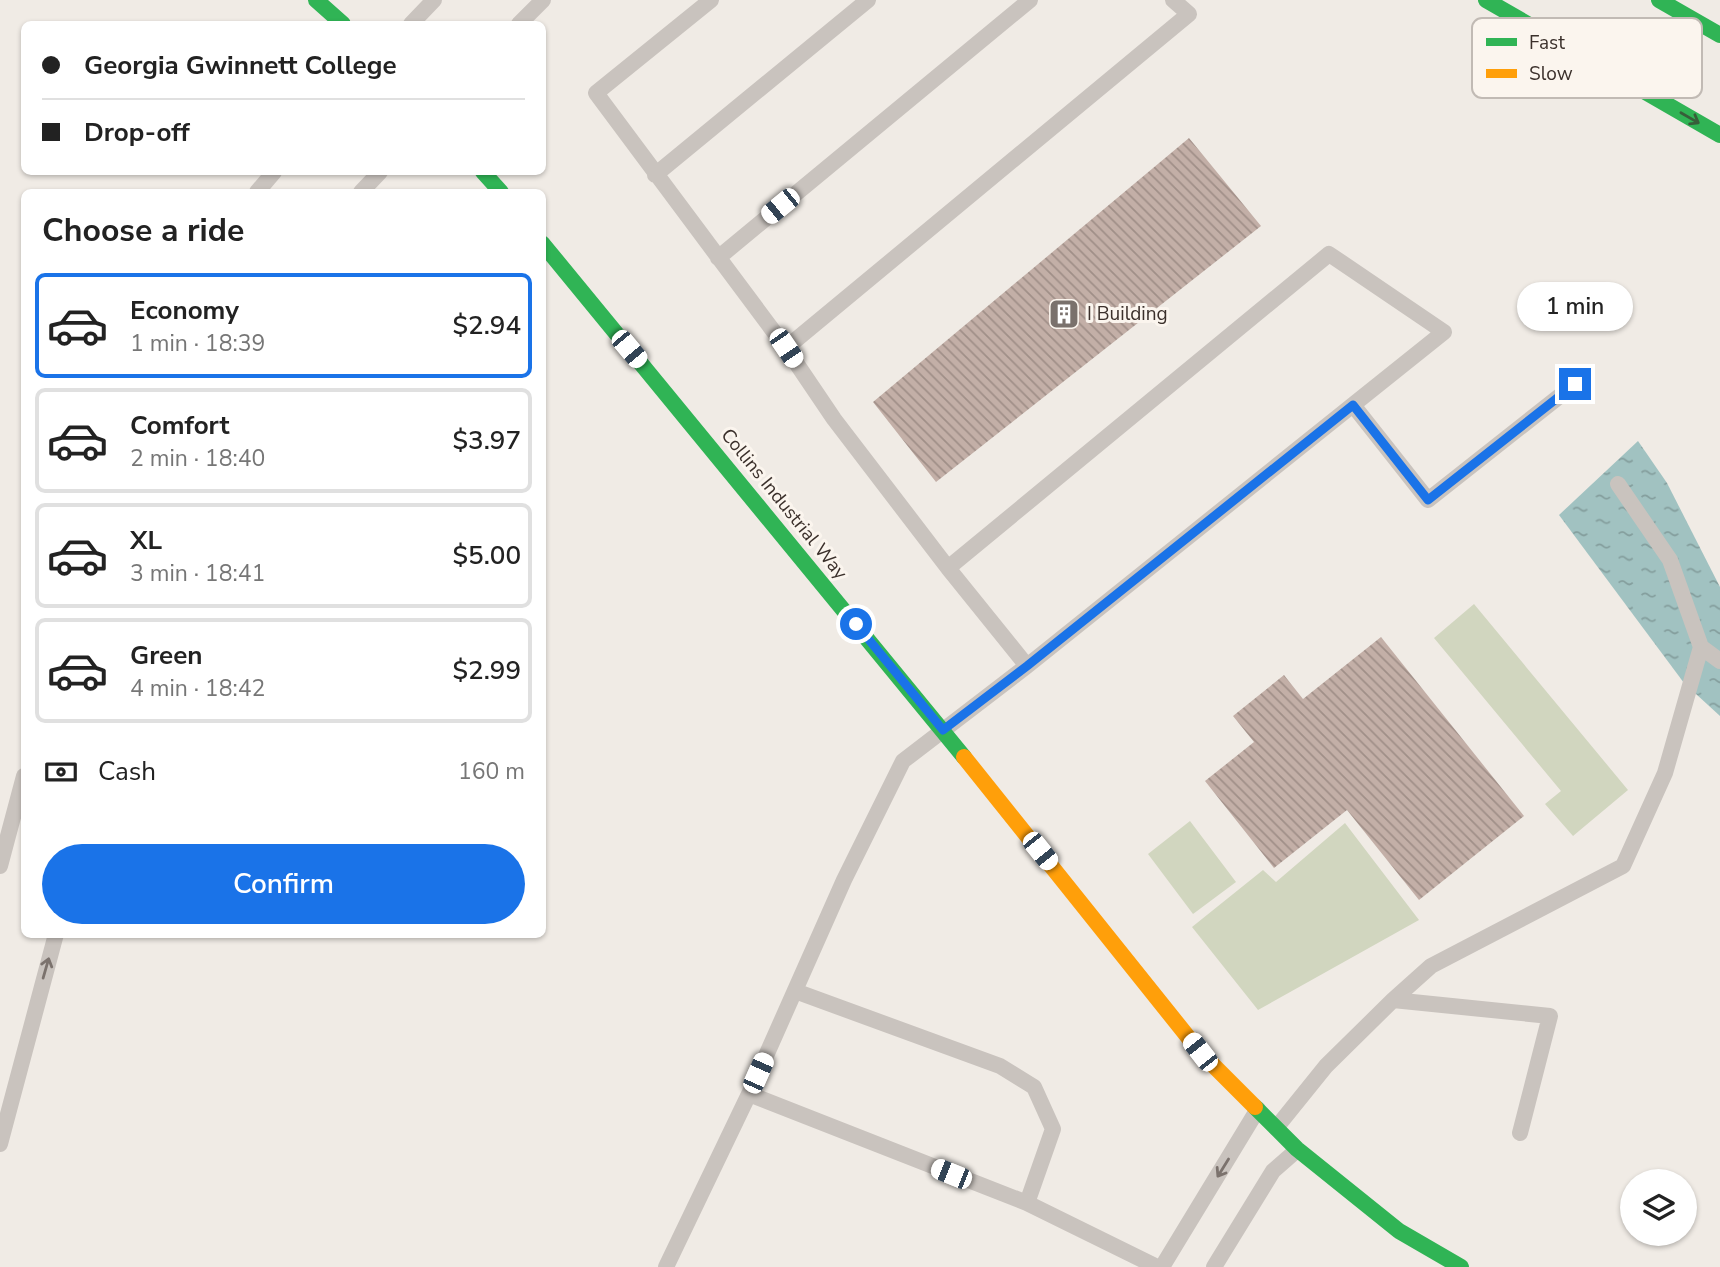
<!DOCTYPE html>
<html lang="en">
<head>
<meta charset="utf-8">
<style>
  :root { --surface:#fff; --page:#f6f6f6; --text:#222; --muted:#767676; --line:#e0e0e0; --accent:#1a73e8 }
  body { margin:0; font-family:"Nunito Sans",sans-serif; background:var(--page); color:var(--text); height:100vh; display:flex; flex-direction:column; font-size:26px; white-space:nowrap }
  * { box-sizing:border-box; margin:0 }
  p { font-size:23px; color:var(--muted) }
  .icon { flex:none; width:38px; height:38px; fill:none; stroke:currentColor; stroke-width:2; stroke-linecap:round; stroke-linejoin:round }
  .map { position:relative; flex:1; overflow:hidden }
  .side { position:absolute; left:21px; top:189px; width:525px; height:749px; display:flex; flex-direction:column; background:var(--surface); border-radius:10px; box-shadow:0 2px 5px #0004 }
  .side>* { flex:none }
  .guide { position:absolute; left:21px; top:21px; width:525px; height:154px; border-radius:10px; box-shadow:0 2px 5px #0004; display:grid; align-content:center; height:154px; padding:0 21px; background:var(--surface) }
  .controls { position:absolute; left:1620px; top:1169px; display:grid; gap:14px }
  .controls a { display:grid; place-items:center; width:77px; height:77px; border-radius:50%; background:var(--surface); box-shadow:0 2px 5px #0004; font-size:35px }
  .end { position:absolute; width:32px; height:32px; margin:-16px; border:9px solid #1a73e8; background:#fff; box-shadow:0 0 0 4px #fff }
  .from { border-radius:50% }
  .bubble { position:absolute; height:49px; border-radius:24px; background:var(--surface); box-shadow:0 2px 5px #0004; font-size:23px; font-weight:600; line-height:49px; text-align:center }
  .car { position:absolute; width:21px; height:42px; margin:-21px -10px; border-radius:9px; box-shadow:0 0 5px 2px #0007; background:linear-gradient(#fff 24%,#345 0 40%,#fff 0 76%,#345 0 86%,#fff 0) }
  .guide b { display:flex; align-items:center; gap:24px; height:66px; font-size:26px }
  .guide b+b { border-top:2px solid var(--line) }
  .guide i { width:18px; height:18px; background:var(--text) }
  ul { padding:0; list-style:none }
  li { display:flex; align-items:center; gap:21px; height:105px; margin:0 14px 10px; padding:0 7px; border:4px solid var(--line); border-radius:10px }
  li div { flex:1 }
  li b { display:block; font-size:26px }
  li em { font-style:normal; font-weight:600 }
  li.current { border-color:var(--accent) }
  li>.icon { width:63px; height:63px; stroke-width:1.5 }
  h2 { padding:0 21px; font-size:32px; line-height:84px }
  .pay { display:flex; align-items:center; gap:18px; height:77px; padding:0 21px; font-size:26px }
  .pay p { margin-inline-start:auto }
  .action { display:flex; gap:14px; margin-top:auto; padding:14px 21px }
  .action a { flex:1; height:80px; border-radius:42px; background:var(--accent); color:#fff; font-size:28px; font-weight:600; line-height:80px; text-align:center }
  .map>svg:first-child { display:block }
  .park { fill:#d1d6bf }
  .water { fill:url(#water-ripples) }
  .building { fill:url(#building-back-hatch) }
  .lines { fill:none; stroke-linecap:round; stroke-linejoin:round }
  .lane { stroke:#c9c3be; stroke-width:16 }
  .fast { stroke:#30b455; stroke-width:16 }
  .slow { stroke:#ff9f0a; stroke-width:16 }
  .oneway { stroke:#375e3a }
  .oneway2 { stroke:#7b726d }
  .route { stroke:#1a73e8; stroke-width:9 }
  .labels { text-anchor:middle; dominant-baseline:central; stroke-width:6; stroke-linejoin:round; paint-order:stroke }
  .poi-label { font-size:19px; fill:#3b302b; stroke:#fbf5ee; text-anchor:start }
  .street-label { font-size:19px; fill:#3b302b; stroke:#fbf5ee }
  .key { fill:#fbf5ee; stroke:#c1bab4; stroke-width:2 }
  .key-label { font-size:19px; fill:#3b302b }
</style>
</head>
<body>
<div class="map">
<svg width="1720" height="1267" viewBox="0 0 1720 1267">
  <defs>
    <pattern id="water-ripples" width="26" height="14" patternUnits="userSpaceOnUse" patternTransform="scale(1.75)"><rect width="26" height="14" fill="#a1c2c1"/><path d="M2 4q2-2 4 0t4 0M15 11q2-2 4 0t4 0" fill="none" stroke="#849e9d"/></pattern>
    <pattern id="building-back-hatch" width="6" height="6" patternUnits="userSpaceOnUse" patternTransform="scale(1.75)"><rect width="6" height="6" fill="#c3afa7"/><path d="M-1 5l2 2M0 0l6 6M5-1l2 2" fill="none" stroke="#a08f88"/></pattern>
  </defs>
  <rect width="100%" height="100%" fill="#f0ebe5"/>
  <path class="park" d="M1474,604L1628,790L1573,836L1545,804L1561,791L1434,638Z
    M1190,821L1236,882L1193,914L1148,854Z
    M1345,823L1419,920L1258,1010L1192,927L1263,870L1276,882Z"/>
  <path class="water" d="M1638,441L1667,483L1720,587V716L1684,683L1559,515Z"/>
  <path class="building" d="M1189,138L1261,226L936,482L873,402Z
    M1381,637L1524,816L1419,900L1347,810L1274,868L1205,781L1254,742L1233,716L1284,675L1303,699Z"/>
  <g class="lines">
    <path class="lane" d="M711,0L596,93L786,348L1189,14L1173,0
      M411,24L434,0
      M519,24L543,0
      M655,175L868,0
      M257,192L274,172
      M361,192L380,172
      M718,258L1030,0
      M786,348L834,419L948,568
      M1353,405L1428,500L1575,384
      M1701,647L1720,661
      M0,866L24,776
      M795,991L1000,1066L1034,1087L1053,1129L1027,1203
      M1393,1000L1431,966L1623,866L1665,773L1701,647L1670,560L1618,484
      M749,1094L844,880L903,761L1027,666L1444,332L1329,254L948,568L1027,666
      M1276,1128L1326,1066L1393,1000L1550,1016L1520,1133
      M0,1144L56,934
      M666,1267L749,1094L1027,1203L1157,1267
      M1162,1267L1258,1109
      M1214,1267L1273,1171L1297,1150"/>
    <path class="fast" d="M316,0L343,24
      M1486,0L1720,135
      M1659,0L1720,35
      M483,172L501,192
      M542,243L964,757
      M1255,1107L1297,1149L1399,1231L1461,1267"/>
    <path class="slow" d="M964,757L1200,1052L1255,1107"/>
  </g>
  <defs><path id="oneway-shaft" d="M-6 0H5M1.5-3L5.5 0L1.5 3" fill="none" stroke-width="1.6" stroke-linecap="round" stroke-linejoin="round" transform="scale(1.75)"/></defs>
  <use class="oneway" href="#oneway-shaft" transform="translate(1690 118) rotate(30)"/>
  <g class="oneway2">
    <use href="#oneway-shaft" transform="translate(46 968) rotate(-74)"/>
    <use href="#oneway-shaft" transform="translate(1223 1168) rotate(122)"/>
  </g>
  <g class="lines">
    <path class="route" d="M856,624L943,730L1027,666L1353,405L1428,500L1575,384"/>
  </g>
  <defs>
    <g id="building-square" transform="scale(1.575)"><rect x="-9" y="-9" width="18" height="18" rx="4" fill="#7a716c" stroke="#fbf5ee"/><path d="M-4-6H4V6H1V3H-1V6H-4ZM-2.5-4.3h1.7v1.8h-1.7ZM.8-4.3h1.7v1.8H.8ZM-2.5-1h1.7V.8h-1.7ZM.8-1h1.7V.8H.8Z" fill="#fff"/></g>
  </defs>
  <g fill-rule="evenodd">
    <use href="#building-square" x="1064" y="314"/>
  </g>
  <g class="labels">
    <g class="poi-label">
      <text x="1087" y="314">I Building</text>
    </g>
    <g class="street-label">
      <text transform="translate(784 504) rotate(51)">Collins Industrial Way</text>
    </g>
  </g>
  <rect x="1472" y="18" width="230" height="80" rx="10" class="key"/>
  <rect x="1486" y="38" width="31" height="8" fill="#30b455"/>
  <rect x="1486" y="69" width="31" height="9" fill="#ff9f0a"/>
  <g class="key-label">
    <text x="1529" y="49">Fast</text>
    <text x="1529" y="80">Slow</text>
  </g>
</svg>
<div class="controls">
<a><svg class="icon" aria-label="layers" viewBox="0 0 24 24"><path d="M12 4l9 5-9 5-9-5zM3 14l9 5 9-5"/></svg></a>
</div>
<i class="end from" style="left:856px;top:624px"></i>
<i class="end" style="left:1575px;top:384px"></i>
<div class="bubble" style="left:1517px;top:282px;width:116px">1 min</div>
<i class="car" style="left:780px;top:206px;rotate:231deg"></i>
<i class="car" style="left:786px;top:348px;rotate:146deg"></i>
<i class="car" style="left:629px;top:349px;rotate:140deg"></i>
<i class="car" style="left:1040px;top:851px;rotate:141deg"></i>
<i class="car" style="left:1200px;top:1052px;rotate:322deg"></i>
<i class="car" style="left:758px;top:1073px;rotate:24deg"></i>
<i class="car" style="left:951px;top:1174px;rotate:292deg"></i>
<div class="guide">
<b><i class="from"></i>Georgia Gwinnett College</b>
<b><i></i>Drop-off</b>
</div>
<section class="side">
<h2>Choose a ride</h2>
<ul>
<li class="current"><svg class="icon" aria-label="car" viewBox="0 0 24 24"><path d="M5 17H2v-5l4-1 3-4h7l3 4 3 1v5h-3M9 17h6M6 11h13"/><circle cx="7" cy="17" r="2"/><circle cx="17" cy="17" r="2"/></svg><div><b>Economy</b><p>1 min · 18:39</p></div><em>$2.94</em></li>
<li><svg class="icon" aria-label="car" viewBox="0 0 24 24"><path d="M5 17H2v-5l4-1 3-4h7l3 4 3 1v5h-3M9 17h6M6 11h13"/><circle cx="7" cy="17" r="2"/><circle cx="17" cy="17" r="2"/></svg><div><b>Comfort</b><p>2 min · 18:40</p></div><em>$3.97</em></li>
<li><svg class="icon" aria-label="car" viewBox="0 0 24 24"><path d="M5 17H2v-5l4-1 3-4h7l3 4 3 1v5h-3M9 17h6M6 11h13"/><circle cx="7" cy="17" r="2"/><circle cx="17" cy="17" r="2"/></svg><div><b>XL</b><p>3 min · 18:41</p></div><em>$5.00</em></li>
<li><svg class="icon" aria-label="car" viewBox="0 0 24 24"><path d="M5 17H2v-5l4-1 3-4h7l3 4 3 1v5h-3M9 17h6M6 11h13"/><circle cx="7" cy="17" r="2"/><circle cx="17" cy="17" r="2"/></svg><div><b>Green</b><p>4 min · 18:42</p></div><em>$2.99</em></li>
</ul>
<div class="pay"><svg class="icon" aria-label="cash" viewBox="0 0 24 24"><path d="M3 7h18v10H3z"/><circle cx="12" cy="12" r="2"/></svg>Cash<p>160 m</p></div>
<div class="action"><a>Confirm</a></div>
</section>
</div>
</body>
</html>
